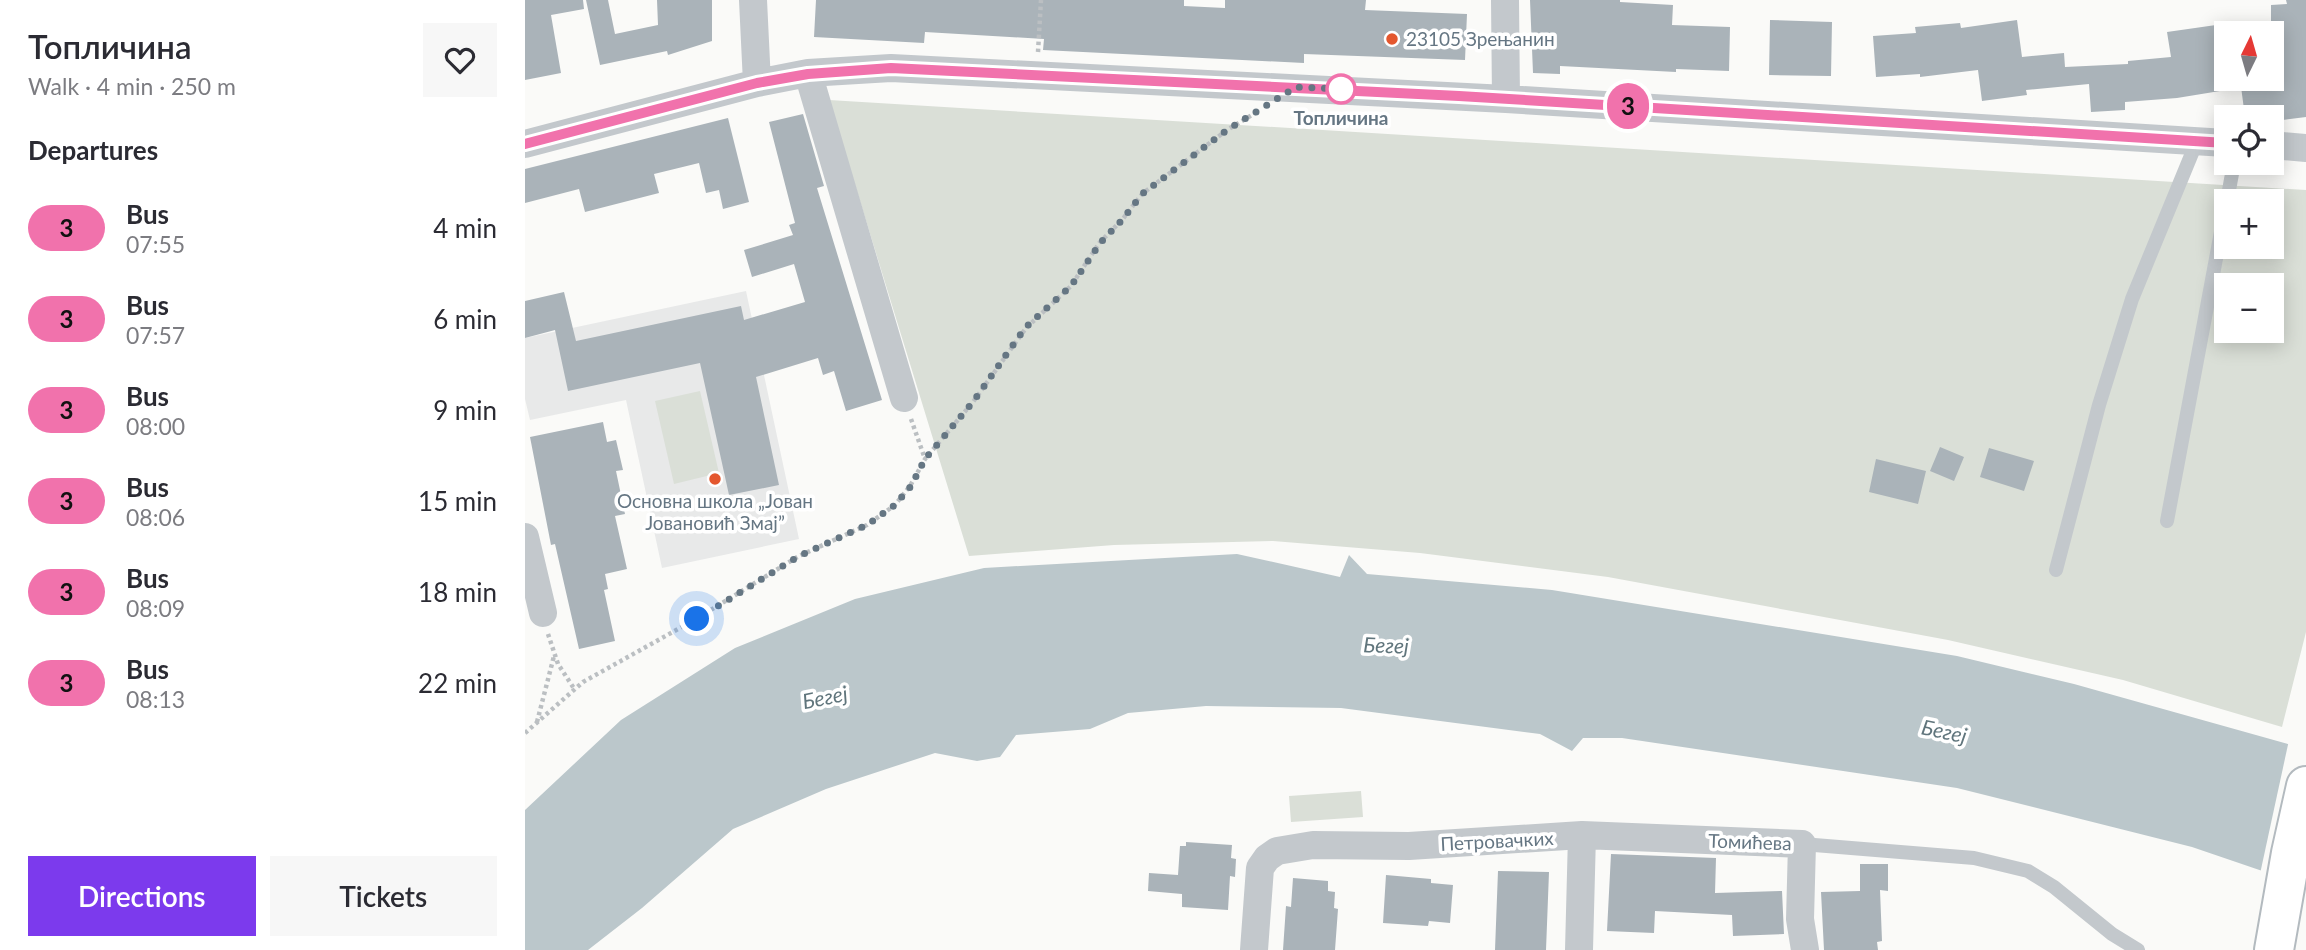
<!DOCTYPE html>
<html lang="en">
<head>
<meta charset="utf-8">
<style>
	body { margin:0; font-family:Lato,sans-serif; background:#f7f7f7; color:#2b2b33; height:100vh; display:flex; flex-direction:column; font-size:26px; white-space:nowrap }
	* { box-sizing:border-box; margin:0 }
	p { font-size:23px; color:#7c7c81 }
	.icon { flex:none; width:38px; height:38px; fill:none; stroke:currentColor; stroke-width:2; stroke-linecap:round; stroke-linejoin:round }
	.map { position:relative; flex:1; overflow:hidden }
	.drawer { display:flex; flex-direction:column; background:#fff; width:525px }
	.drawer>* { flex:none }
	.badge { padding:0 14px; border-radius:23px; font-size:24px; line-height:46px }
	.needle { width:46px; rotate:5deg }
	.tools { position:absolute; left:1689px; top:21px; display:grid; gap:14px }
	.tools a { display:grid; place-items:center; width:70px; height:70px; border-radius:0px; background:#fff; box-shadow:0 4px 18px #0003; font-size:35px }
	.you { position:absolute; width:35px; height:35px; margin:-18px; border:5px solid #fff; border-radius:50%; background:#1a73e8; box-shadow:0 0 0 10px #1a73e833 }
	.map>.badge { position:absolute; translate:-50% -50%; box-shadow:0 0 0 4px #fff }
	h2 { padding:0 28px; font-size:26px; line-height:63px }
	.round { display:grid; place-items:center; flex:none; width:74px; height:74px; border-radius:0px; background:#f7f7f7 }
	.overview { display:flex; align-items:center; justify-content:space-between; height:119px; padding:0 28px }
	h1 { font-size:33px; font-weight:600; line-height:52px }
	.action { display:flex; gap:14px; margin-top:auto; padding:14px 28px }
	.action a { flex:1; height:80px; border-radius:0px; background:#7c3aed; color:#fff; font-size:28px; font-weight:600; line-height:80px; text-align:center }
	.action a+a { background:#f7f7f7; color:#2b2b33 }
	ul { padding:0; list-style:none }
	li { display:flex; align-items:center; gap:21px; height:91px; padding:0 28px }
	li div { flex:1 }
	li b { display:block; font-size:26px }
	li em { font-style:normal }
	li .badge { min-width:77px; font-weight:700; text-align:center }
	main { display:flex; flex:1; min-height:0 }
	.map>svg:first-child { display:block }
	.built { fill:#e8e9e9 }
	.green { fill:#dadfd7; fill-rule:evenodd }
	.water { fill:#bbc7cb }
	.pier { fill:#fafaf8 }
	.building { fill:#aab3b9 }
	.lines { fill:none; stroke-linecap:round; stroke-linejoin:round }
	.secondary-casing { stroke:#b3babf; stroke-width:42 }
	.path { stroke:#bbbfc2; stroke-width:4.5; stroke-dasharray:3.5 3.5; stroke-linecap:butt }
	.lane { stroke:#c3c8cc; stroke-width:14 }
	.street { stroke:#c3c8cc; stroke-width:28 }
	.secondary { stroke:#fff; stroke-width:38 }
	.line-casing { stroke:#fff; stroke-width:16 }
	.line { stroke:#f172ac; stroke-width:10 }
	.walk { stroke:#657683; stroke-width:7; stroke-dasharray:0 12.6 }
	.poi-dot { fill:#e4572e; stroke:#fff; stroke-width:2.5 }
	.stop-dot { fill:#fff; stroke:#f172ac; stroke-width:3.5 }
	.labels { text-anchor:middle; stroke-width:7; stroke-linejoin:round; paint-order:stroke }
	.poi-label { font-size:19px; fill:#657683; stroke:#fff; text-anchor:start }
	.stop-label { font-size:19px; font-weight:bold; fill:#657683; stroke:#fff }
	.street-label { font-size:19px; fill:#657683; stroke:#fff }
	.water-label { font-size:21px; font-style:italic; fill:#60757c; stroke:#fff }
</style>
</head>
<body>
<main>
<section class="drawer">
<div class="overview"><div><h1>Топличина</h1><p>Walk · 4 min · 250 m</p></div><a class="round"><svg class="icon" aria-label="heart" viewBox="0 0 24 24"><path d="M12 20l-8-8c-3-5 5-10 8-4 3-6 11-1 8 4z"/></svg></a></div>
<h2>Departures</h2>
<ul>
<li><span class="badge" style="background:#f172ac;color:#111">3</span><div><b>Bus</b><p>07:55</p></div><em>4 min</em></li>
<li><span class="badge" style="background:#f172ac;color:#111">3</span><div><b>Bus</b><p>07:57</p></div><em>6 min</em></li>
<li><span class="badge" style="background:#f172ac;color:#111">3</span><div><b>Bus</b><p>08:00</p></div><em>9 min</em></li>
<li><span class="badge" style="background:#f172ac;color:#111">3</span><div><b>Bus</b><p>08:06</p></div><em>15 min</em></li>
<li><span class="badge" style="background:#f172ac;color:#111">3</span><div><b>Bus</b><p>08:09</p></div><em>18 min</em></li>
<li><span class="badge" style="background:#f172ac;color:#111">3</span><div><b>Bus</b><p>08:13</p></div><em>22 min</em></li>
</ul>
<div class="action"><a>Directions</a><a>Tickets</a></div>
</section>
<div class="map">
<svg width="1781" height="950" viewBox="0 0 1781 950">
	<rect width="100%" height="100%" fill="#fafaf8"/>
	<path class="built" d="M221 291 274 539 137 568 101 400 5 420 0 399V338Z"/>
	<path class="green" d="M304 100 1781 190V632L1757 727 1598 680 1423 640 1083 577 895 553 748 541 589 545 444 556ZM1701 201H1746V247H1701ZM1701 285H1746V331H1701Z
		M175 391 194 473 149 484 130 401Z
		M836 791 838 817 766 822 764 796Z"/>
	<path class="water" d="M712 554 815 577 824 555 842 574 1027 590 1432 656 1549 684 1781 749V886L1667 847 1432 788 1097 738H1058L1047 751 1015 734 816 708 681 706 603 713 565 729 491 735 475 757 452 761 410 753 301 789 208 829 117 908 63 950H0V810L96 720 210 648 330 599 459 568Z"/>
	<path class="pier" d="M1764 740 1781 745V890L1735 874Z"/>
	<path class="building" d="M0 0H58L59 9 26 15 36 73 0 80Z
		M61 0H83L90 34 133 25 132 0H187V41L143 55 142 51 75 65Z
		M291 0H659V6L700 8V0H841L840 10 942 14 940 60 779 54V63L558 52 518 50 519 39 400 32 399 43 289 37Z
		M1005 0H1095V2L1148 5 1147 25 1205 27 1204 71 1151 69V72L1035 66V74L1008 73Z
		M1761 0H1781V117L1758 120V115L1720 117 1715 79H1746V5L1762 4Z
		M1245 20 1307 22 1306 76 1244 75Z
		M1492 20 1497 57 1539 53 1540 67 1603 64V61L1646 57 1642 32 1698 24 1701 46V90L1652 98 1600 102V110L1566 112 1564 84 1501 90 1502 95 1457 101 1453 70 1395 77V74L1351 77 1348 36 1391 33 1390 27 1435 23 1436 28Z
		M278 114 299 186 292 188 357 400 321 411 309 371 298 375 293 358 231 377 254 485 204 495 175 363 43 391 30 330 0 338V301L39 292 51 341 216 306 219 320 280 302 269 264 227 277 219 250 268 235 264 225 270 223 244 122Z
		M203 118 224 202 198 209 194 190 181 193 174 163 129 174 134 193 60 212 54 189 0 203V169Z
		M78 422 82 442 91 440 98 470 91 471 100 514 90 516 102 569 80 574 83 589 79 590 90 641 54 649 30 544 26 545 5 437Z
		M1415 447 1439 457 1429 481 1405 471Z
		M1464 448 1509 461 1499 491 1455 477Z
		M1351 459 1401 471 1393 504 1344 492Z
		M661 842 707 845 706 858 711 859 710 877 705 876 703 910 657 907V894L623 891 624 873 653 875 655 846H661Z
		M1086 854 1191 858 1190 893 1257 891 1259 934 1208 936 1207 915 1130 911 1129 933 1082 931Z
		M1335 864H1363V891L1355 890 1357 941 1352 942 1353 950H1299L1296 892 1335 891Z
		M973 871 1024 872 1021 950H970Z
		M861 875 906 879V883L928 885 925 923 904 921 903 926 858 923Z
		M768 878 803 881V891L810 892 809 908 813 909 810 950H758L761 906 766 907Z"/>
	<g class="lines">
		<g class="secondary-casing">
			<path id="secondary" d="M1749 950 1766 853 1781 786"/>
		</g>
		<path class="path" d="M513 52 516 0
			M386 419 400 459
			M23 634 33 664 50 690
			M12 722 29 656
			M0 733 58 682 171 619 274 556 342 525 370 505 385 486 400 459 448 402 501 328 546 286 575 242 597 220 617 194 702 130 732 112"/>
		<path class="lane" d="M1702 201 1709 163
			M1642 521 1701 205
			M1531 570 1574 405 1607 299 1672 141
			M1277 844 1449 858 1503 871 1529 887 1587 934 1613 950"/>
		<path class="street" d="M228 0 232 83
			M980 0 981 99
			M283 73 379 398
			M0 144 232 83 283 73 366 68 981 99 1701 143
			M1746 145 1781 148
			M0 537 18 613
			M729 950 735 868 742 858 752 851 788 845 884 846 1057 835 1277 844 1275 919 1280 950
			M1054 950 1057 835"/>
		<use href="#secondary" class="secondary"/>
	</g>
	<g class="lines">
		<g class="line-casing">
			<path id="line" d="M0 144 232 83 283 74 366 68 934 96 1701 143"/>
		</g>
		<use href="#line" class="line"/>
		<path class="walk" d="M172 619 274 556 342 525 370 505 386 486 400 459 448 402 500 328 546 286 576 242 597 220 617 194 702 130 771 87 816 89"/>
	</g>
	<g class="poi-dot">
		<circle cx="867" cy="39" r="7"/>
		<circle cx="190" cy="479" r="7"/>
	</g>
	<circle class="stop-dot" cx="816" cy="89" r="14"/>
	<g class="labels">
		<g class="poi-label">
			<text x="881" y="46">23105 Зрењанин</text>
			<text x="190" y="508" text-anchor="middle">Основна школа „Јован<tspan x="190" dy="22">Јовановић Змај”</tspan></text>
		</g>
		<g class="stop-label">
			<text x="816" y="125">Топличина</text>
		</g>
		<g class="street-label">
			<text transform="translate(972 841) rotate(-3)" y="7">Петровачких</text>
			<text transform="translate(1225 842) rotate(2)" y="7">Томићева</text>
		</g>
		<g class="water-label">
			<text transform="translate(861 646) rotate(2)" y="7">Бегеј</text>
			<text transform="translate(300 698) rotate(-11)" y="7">Бегеј</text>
			<text transform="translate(1419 732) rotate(12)" y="7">Бегеј</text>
		</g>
	</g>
</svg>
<div class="tools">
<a><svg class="needle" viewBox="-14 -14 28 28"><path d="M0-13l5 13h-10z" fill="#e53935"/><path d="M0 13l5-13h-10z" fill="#7c7c81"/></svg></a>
<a><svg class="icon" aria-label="locate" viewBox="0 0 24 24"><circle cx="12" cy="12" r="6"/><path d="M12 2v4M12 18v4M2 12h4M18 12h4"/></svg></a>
<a>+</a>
<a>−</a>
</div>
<div class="you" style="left:172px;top:619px"></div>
<b class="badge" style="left:1103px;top:106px;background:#f172ac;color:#111">3</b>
</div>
</main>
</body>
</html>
